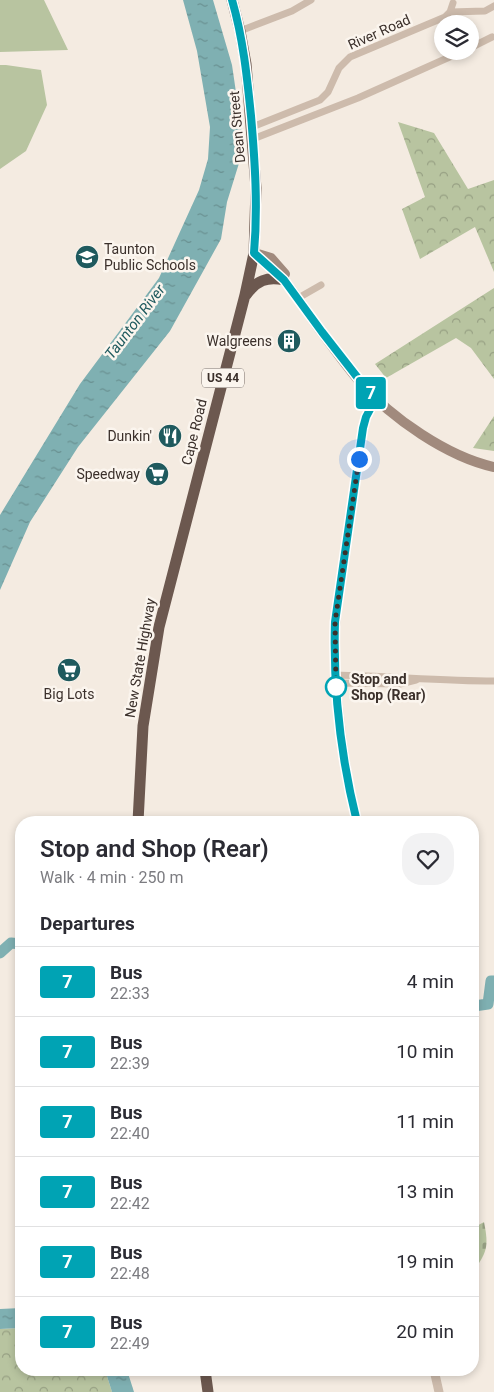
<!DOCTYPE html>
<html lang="en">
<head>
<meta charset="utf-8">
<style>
	body { margin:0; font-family:Roboto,sans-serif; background:#f2f2f3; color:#2b2b33; height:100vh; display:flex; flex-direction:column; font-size:19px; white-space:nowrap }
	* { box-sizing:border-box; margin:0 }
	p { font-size:16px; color:#7c7c81 }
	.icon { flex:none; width:28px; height:28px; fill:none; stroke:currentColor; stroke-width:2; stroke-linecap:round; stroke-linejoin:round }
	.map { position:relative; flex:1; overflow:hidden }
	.drawer { position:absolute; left:15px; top:816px; width:464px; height:560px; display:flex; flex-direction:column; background:#fff; border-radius:20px; box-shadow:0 2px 8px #0003 }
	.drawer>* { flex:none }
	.badge { padding:0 10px; border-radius:4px; font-size:18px; line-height:32px }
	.buttons { position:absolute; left:434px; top:15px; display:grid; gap:10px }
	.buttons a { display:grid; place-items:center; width:45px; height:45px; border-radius:50%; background:#fff; box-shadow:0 2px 8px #0003; font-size:25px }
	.you { position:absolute; width:25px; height:25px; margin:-12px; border:4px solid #fff; border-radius:50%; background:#1a73e8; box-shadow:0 0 0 8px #1a73e833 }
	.map>.badge { position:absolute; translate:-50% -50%; box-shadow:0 0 0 2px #fff }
	h2 { padding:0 25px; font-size:19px; line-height:45px }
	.round { display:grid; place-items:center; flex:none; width:52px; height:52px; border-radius:20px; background:#f2f2f3 }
	.head { display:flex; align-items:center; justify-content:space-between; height:85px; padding:0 25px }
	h1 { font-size:24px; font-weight:600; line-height:38px }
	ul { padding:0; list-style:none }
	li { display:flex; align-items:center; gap:15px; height:70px; padding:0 25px; border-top:1px solid #e1e1e2 }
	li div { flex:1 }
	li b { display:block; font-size:19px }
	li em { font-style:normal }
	li .badge { min-width:55px; font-weight:700; text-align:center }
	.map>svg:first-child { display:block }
	.forest { fill:url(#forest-crowns) }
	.cemetery { fill:url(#cemetery-stones) }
	.pitch { fill:#b8c4a0 }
	.water { fill:url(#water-ripples) }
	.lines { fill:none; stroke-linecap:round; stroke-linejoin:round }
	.river { stroke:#7fb0b2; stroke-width:11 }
	.minor { stroke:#cdbbac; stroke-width:7 }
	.tertiary { stroke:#cdbbac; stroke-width:9 }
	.secondary { stroke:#a18a7d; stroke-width:10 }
	.trunk { stroke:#6c584f; stroke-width:11 }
	.line-casing { stroke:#fff; stroke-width:11 }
	.line { stroke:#00a3b4; stroke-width:8 }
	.walk { stroke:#3b302b; stroke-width:5; stroke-dasharray:0 9 }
	.stop-dot { fill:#fff; stroke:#00a3b4; stroke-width:2.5 }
	.labels { text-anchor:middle; stroke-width:5; stroke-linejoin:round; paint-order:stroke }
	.shield { fill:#fbf5ee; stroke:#756b66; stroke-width:1 }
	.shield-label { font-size:12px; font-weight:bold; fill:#3b302b }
	.street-label { font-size:14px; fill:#3b302b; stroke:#fbf5ee }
	.poi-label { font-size:14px; fill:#3b302b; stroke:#fbf5ee; text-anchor:end }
	.stop-label { font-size:14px; font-weight:bold; fill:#3b302b; stroke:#fbf5ee; text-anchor:start }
	.water-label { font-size:15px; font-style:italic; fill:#1f5a5e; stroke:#fbf5ee }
</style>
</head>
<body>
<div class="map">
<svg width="494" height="1392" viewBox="0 0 494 1392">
	<defs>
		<pattern id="forest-crowns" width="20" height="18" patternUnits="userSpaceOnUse" patternTransform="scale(1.25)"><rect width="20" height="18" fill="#b8c4a0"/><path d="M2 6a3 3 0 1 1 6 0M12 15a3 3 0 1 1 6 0" fill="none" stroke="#97a083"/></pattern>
		<pattern id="cemetery-stones" width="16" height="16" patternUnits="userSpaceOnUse" patternTransform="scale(1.25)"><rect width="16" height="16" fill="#b8c4a0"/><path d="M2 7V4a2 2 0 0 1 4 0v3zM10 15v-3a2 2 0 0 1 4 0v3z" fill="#97a083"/></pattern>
		<pattern id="water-ripples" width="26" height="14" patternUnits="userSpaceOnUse" patternTransform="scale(1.25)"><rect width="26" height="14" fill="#7fb0b2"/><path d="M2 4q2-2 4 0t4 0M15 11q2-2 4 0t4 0" fill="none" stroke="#699091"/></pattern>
	</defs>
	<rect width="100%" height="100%" fill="#f4ebe1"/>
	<path class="forest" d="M398 122 434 133 468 189 494 180V272L475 227 420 259 402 209 425 197Z
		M494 288V379L471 348 456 338 386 378 375 364Z
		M494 416V451L473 448Z
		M21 1328V1370H105L112 1392H0V1329Z"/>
	<path class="cemetery" d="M484 1222C489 1247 487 1252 473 1272V1228Z"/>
	<path class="pitch" d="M0 0H44L68 50 0 52Z
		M0 65H6L41 70 47 105 26 151 0 169Z"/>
	<path class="water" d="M183 0H213L232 65 244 147 227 202 221 239 170 331 78 447 30 522 0 590V515L80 384 159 278 199 190 208 159 210 127 197 51Z
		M21 1308V1328L0 1329V1309Z
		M105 1370H127L134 1392H112Z"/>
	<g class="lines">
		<path class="river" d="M0 953 11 943 21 944
			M472 1010 474 1006 488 1004 491 981H494"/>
		<path class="minor" d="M450 12 485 11 494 6
			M240 31 292 11 311 0
			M470 48 492 37
			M252 127 320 100 328 92 339 68 350 57 445 17 450 12 453 3
			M253 139 358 98 463 51
			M300 297 321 285
			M335 675C389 676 441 681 494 681
			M336 683 400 684 416 680"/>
		<path class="tertiary" d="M357 822 348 780 342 739 335 675V632L338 600 363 429 366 417 376 398
			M434 1370 439 1392"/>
		<path class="secondary" d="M254 253C264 261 274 269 282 278 298 296 309 316 323 334 335 350 347 367 360 382 391 418 448 457 494 467
			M258 254 271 258 285 274"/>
		<path class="trunk" d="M246 295C256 281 267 276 284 280
			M138 822 143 726 159 627 245 295 254 253 256 188 246 64 240 31 232 0
			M205 1370 208 1392"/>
	</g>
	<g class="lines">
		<g class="line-casing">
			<path id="line" d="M232 0C243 38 247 76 251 116 255 162 258 207 254 253L284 280 322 332 361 382 376 398 366 417 363 428 335 622C333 689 341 758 357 822"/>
		</g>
		<use href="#line" class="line"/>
		<path class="walk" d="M336 687 335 622 359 459"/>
	</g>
	<defs>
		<g id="school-disc" transform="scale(1.25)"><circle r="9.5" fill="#1f5a5e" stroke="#fbf5ee"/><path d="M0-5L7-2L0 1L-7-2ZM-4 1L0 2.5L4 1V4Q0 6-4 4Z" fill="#fff"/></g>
		<g id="building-disc" transform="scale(1.25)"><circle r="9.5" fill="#1f5a5e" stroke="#fbf5ee"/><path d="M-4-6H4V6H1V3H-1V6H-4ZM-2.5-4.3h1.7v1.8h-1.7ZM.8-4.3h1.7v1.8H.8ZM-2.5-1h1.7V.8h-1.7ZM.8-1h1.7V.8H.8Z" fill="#fff"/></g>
		<g id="restaurant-disc" transform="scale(1.25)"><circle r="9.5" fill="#1f5a5e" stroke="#fbf5ee"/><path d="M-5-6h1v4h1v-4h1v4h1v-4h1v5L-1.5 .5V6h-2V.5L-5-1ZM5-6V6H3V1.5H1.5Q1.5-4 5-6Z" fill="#fff"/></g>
		<g id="supermarket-disc" transform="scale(1.25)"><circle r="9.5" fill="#1f5a5e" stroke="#fbf5ee"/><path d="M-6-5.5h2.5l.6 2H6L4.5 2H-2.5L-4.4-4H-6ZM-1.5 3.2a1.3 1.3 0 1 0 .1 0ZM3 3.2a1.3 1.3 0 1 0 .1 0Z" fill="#fff"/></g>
	</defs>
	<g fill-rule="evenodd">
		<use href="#school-disc" x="87" y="257"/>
		<use href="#building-disc" x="289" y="341"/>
		<use href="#restaurant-disc" x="170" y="436"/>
		<use href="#supermarket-disc" x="157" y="474"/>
		<use href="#supermarket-disc" x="69" y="670"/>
	</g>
	<circle class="stop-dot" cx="336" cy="687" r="10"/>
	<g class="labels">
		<rect class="shield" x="202" y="368.5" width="42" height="19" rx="4"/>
		<g class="shield-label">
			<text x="223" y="382">US 44</text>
		</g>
		<g class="street-label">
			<text transform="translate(379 32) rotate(-24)" y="5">River Road</text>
			<text transform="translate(237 127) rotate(-95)" y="5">Dean Street</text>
			<text transform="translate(194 432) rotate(-76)" y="5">Cape Road</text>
			<text transform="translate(140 658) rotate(-80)" y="5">New State Highway</text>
		</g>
		<g class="poi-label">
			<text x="104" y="254" text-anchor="start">Taunton<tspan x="104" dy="16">Public Schools</tspan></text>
			<text x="272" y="346">Walgreens</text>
			<text x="152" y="441">Dunkin'</text>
			<text x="140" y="479">Speedway</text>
			<text x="69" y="699" text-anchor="middle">Big Lots</text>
		</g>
		<g class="stop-label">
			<text x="351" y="684">Stop and<tspan x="351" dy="16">Shop (Rear)</tspan></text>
		</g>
		<g class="water-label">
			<text transform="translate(135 322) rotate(-53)" y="5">Taunton River</text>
		</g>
	</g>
</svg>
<div class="buttons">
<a><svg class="icon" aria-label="layers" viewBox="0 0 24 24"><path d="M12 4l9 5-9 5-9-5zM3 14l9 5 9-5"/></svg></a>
</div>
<div class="you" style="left:359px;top:459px"></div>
<b class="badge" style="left:371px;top:393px;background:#00a3b4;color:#fff">7</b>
<section class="drawer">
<div class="head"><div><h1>Stop and Shop (Rear)</h1><p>Walk · 4 min · 250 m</p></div><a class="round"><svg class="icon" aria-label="heart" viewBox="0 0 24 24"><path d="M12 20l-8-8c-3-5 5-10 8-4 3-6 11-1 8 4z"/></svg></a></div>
<h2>Departures</h2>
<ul>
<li><span class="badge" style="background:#00a3b4;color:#fff">7</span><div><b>Bus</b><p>22:33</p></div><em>4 min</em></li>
<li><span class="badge" style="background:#00a3b4;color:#fff">7</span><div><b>Bus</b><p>22:39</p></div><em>10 min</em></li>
<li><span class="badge" style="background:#00a3b4;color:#fff">7</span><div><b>Bus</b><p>22:40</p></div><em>11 min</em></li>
<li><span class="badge" style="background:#00a3b4;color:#fff">7</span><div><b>Bus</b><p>22:42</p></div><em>13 min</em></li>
<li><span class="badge" style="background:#00a3b4;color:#fff">7</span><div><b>Bus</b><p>22:48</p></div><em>19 min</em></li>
<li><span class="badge" style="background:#00a3b4;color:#fff">7</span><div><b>Bus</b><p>22:49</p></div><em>20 min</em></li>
</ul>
</section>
</div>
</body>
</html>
